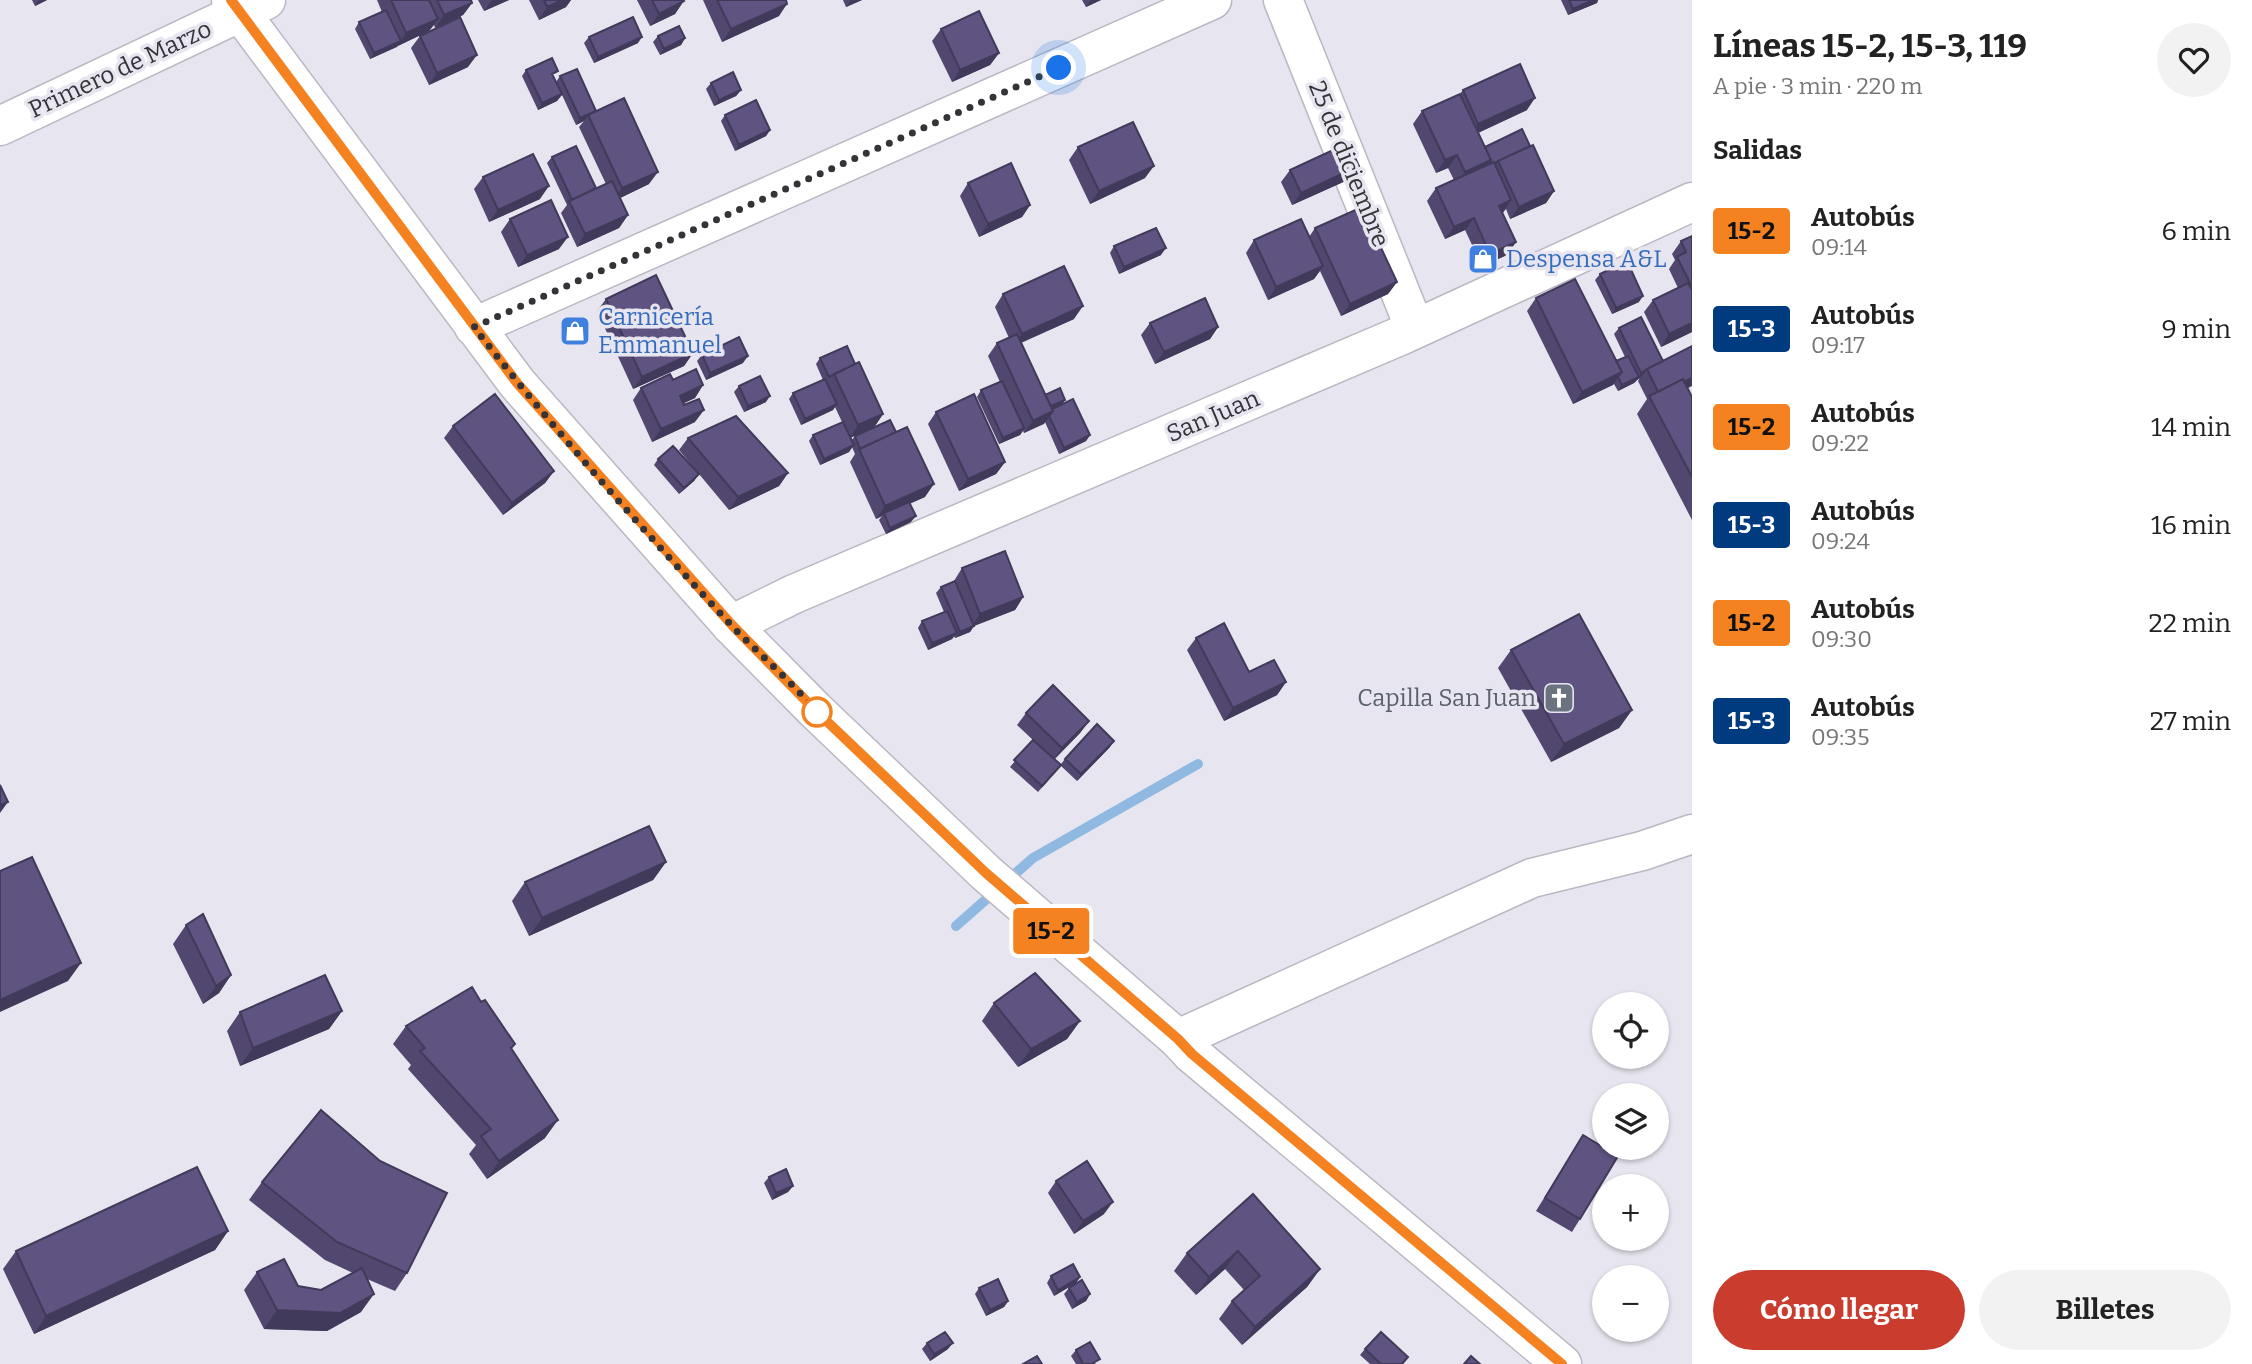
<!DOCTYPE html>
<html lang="es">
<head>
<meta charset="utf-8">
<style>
	body { margin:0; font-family:Bitter,serif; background:#f2f2f2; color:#222; height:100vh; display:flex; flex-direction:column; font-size:26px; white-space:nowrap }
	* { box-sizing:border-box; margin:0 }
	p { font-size:23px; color:#767676 }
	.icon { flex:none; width:38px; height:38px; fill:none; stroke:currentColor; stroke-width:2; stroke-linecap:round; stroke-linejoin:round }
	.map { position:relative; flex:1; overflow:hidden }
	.side { display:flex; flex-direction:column; background:#fff; width:560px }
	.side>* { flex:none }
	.badge { padding:0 14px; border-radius:5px; font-size:24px; line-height:46px }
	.buttons { position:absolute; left:1592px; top:992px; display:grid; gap:14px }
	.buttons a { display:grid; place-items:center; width:77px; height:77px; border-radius:50%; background:#fff; box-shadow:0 2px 5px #0004; font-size:35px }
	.you { position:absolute; width:35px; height:35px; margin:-18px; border:5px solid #fff; border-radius:50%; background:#1a73e8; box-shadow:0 0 0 10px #1a73e833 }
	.map>.badge { position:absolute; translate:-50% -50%; box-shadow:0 0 0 4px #fff }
	h2 { padding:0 21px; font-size:26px; line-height:63px }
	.round { display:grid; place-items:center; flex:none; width:74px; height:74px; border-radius:37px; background:#f2f2f2 }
	.head { display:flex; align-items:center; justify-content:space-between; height:119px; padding:0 21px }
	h1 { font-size:33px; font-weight:700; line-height:52px }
	.action { display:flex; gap:14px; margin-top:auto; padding:14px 21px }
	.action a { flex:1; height:80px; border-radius:42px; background:#c93c2e; color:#fff; font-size:28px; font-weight:700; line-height:80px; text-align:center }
	.action a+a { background:#f2f2f2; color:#222 }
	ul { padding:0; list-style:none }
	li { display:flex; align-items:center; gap:21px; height:98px; padding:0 21px }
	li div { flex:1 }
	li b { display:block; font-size:26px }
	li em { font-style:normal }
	li .badge { min-width:77px; font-weight:700; text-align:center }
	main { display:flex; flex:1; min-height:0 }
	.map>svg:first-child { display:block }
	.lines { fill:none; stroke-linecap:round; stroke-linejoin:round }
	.stream { stroke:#8fb9e1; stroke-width:10 }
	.minor-casing { stroke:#bab8c2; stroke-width:41 }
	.major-casing { stroke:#bab8c2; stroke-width:41 }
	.minor { stroke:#fff; stroke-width:38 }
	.major { stroke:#fff; stroke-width:38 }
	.wall { fill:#52476f }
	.shaded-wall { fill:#423a5a }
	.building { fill:#5f5381; stroke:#423a5a; stroke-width:2 }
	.line-casing { stroke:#fff; stroke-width:16 }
	.line { stroke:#f58220; stroke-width:10 }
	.walk { stroke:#343438; stroke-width:7; stroke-dasharray:0 12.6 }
	.stop-dot { fill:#fff; stroke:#f58220; stroke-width:3.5 }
	.labels { text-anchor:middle; stroke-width:7; stroke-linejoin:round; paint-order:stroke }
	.street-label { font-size:24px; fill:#343438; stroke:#e7e5ef }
	.shop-label { font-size:24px; fill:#366cbe; stroke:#e7e5ef; text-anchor:start }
	.worship-label { font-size:24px; fill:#5b616d; stroke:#e7e5ef; text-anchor:end }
</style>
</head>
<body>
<main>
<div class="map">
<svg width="1692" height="1364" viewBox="0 0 1692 1364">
	<rect width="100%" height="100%" fill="#e7e5ef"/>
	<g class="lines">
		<path class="stream" d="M956 926 1033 858 1198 764"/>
		<g class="minor-casing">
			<path id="minor" d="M1283 0 1415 329
				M0 126 266 0
				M474 327 1212 0
				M731 625 794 594 1400 336 1692 202
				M1178 1039 1532 878 1642 851 1692 834"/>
		</g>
		<g class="major-casing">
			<path id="major" d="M231 0 517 383 731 625 815 710 986 873 1178 1039 1192 1054 1562 1364"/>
		</g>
		<use href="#minor" class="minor"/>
		<use href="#major" class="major"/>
	</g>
	<path class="wall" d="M32 0H47L35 6Z
		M377 0H471L472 3 463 15 435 28 434 25 429 31 370 59 355 29 359 22 382 12Z
		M478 0H509L484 11Z
		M529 0H571L566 7 539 20Z
		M637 0H683L675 14 650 26Z
		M703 0H786L779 16 722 42Z
		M843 0H862L846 7Z
		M1082 0H1101L1086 7Z
		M1561 0H1598L1597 3 1568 15Z
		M941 29 999 53 990 65 952 82 932 41Z
		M420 36 468 67 429 85 411 48Z
		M658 36 685 38 681 45 660 55 653 42Z
		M589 37 638 43 594 63 584 43Z
		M526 70 554 78 556 82 560 76 596 111 649 184 620 198 628 215 619 228 577 247 561 213 567 205 547 163 552 157 596 188 606 184 579 127 584 121 576 125 562 95 557 101 538 110 522 76Z
		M711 83 741 90 736 96 714 106 706 89Z
		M1463 90 1527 110 1478 133 1485 147 1530 146 1554 191 1546 203 1510 219 1506 209 1502 213 1516 242 1507 255 1482 266 1465 230 1445 239 1427 201 1436 188 1454 180 1448 168 1436 173 1413 124 1422 111 1460 94Z
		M725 115 770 130 766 136 735 151 721 121Z
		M1078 147 1145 178 1090 204 1069 160Z
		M1359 166 1350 179 1292 205 1281 182 1290 170Z
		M483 177 540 199 489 222 474 189Z
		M968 183 1030 205 1022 217 979 237 960 196Z
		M510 219 559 249 518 267 501 232Z
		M1315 228 1397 282 1388 294 1341 316 1320 271 1314 279 1268 300 1246 253 1254 240 1309 237Z
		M1692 236V332L1661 347 1644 312 1653 300 1678 288 1669 269 1675 260 1672 254 1681 241Z
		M1114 246 1161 255 1119 274 1110 253Z
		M1600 274 1639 302 1612 314 1595 280Z
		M1003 294 1074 319 1021 343 1045 395 1065 400 1062 404 1090 435 1086 441 1059 454 1045 422 1024 433 1023 431 1020 435 999 444 977 397 981 390 1000 382 988 356 997 343 1009 338 995 307Z
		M1536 298 1616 361 1625 357 1614 334 1619 328 1663 361 1687 388 1692 397V520L1637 414 1647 399 1638 381 1640 378 1637 380 1634 383 1618 391 1614 384 1573 404 1527 311Z
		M606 299 693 353 684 366 633 389 597 311Z
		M1150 323 1218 327 1210 339 1155 364 1141 335Z
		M702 355 743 363 706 380 697 361Z
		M820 358 855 364 883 414 875 426 850 438 851 441 855 436 925 497 910 503 911 522 886 534 879 520 882 516 876 519 850 462 855 454 852 447 849 452 820 465 809 441 813 435 842 422 835 407 833 410 801 425 789 399 793 393 823 380 816 364Z
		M673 380 703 385 695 398 683 403 695 422 652 442 633 400 641 388Z
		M739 386 766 402 744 412 734 392Z
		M936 412 1005 462 996 474 959 491 928 424Z
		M453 426 554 471 545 483 503 515 444 438Z
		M688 438 788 473 779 486 729 510 679 450Z
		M658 459 699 474 694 481 679 494 654 465Z
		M962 568 1023 597 1015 610 974 626 970 632 955 638 954 636 952 639 928 650 918 628 922 621 944 612 936 593 941 587 954 581Z
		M1196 638 1249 672 1286 682 1277 695 1224 721 1187 650Z
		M1511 650 1632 710 1619 728 1551 762 1498 668Z
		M1026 713 1089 721 1080 733 1055 759 1061 764 1065 759 1110 747 1077 781 1061 766 1038 792 1010 767 1033 740 1017 725Z
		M666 862 653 880 529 936 512 901 525 882Z
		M186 925 231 975 219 993 203 1004 173 944Z
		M481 1002 512 1049 545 1138 487 1179 469 1154 476 1145 408 1069 411 1065 393 1044 406 1026Z
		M994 1003 1080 1021 1067 1039 1018 1067 982 1021Z
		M342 1011 329 1029 240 1066 227 1031 240 1012Z
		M1583 1135 1580 1219 1572 1232 1536 1211Z
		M769 1177 793 1186 788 1192 772 1200 764 1183Z
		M1056 1181 1104 1214 1074 1234 1048 1193Z
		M262 1182 407 1273 395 1291 367 1279 361 1312 327 1331 264 1329 244 1290 257 1272 298 1286 321 1290 353 1273 325 1260 249 1200Z
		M1253 1194 1320 1269 1307 1287 1242 1345 1219 1319 1232 1301 1244 1290 1225 1269 1196 1295 1174 1271 1187 1253Z
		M228 1231 215 1250 34 1334 3 1269 16 1251Z
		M1051 1276 1080 1277 1076 1283 1054 1296 1047 1283Z
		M979 1288 1008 1301 1004 1307 986 1316 975 1294Z
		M1069 1288 1090 1294 1086 1301 1072 1309 1064 1294Z
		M927 1343 948 1349 930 1361 922 1349Z
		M1365 1349 1404 1364H1370L1360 1355Z
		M1076 1350 1096 1364H1076L1071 1356Z"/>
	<path class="shaded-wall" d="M39 0H47L35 6Z
		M492 0H509L484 11Z
		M563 0H571L566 7 539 20 547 7Z
		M851 0H862L846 7Z
		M1091 0H1101L1086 7Z
		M1593 0H1598L1597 3 1568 15 1573 9Z
		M684 1 675 14 650 26 659 14Z
		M472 3 463 15 435 28 444 15Z
		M787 4 779 16 722 42 731 29Z
		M438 19 429 31 398 46 406 33Z
		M642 37 638 43 594 63 598 57Z
		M685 38 681 45 660 55 664 49Z
		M401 41 397 47 370 59 374 53Z
		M999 53 990 65 952 82 960 70Z
		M477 55 468 67 429 85 437 73Z
		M741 90 736 96 714 106 719 100Z
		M562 94 557 101 538 110 542 103Z
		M1535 98 1527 110 1469 137 1478 124Z
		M588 115 584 121 576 125 580 118Z
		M770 130 766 136 735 151 739 145Z
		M1457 155 1448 168 1436 173 1445 160Z
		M1491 160 1482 172 1456 184 1465 172Z
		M1154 166 1145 178 1090 204 1099 191Z
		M1359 166 1350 179 1292 205 1301 193Z
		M658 172 649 184 614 201 622 188Z
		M549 186 540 199 489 222 498 210Z
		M1554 191 1546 203 1510 219 1519 207Z
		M1511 200 1503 213 1490 219 1499 206Z
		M1030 205 1022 217 979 237 988 224Z
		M628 215 619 228 577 247 585 234Z
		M1474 218 1465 230 1445 239 1454 227Z
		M568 237 559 249 518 267 527 255Z
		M1516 242 1507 255 1482 266 1490 254Z
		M1166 248 1161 255 1119 274 1124 267Z
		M1323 266 1314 279 1268 300 1276 287Z
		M1397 282 1388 294 1341 316 1350 304Z
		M1643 296 1639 302 1612 314 1616 308Z
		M1083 306 1074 319 1013 346 1022 334Z
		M1692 323V332L1661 347 1669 334Z
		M1218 327 1210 339 1155 364 1164 352Z
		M693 353 684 366 633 389 642 377Z
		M748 356 743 363 706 380 710 373Z
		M1622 372 1613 385 1573 404 1582 392Z
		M1645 372 1640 378 1637 380 1634 383 1618 391 1622 385 1639 377 1641 373Z
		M1692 378V386L1654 405 1659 394Z
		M703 385 695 398 672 409 680 396Z
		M770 396 766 402 744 412 748 406Z
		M1065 400 1061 406 1048 412 1047 408Z
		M837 404 833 410 801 425 805 419Z
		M704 410 695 422 652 442 661 429Z
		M1053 411 1044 424 1024 433 1033 421Z
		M883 414 875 426 850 438 858 425Z
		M1024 428 1020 435 999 444 1003 438Z
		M1090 435 1086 441 1059 454 1064 448Z
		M854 445 849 452 820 465 824 459Z
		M1005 462 996 474 959 491 968 479Z
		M554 471 545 483 503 515 512 503Z
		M788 473 779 486 729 510 738 497Z
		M699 474 694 481 679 494 684 488Z
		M934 484 925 497 885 515 884 513 882 516 876 519 885 506Z
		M916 516 911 522 886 534 890 528Z
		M1023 597 1015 610 971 627 980 614Z
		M974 626 970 632 955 638 960 632Z
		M957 633 952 639 928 650 932 643Z
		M1286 682 1277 695 1224 721 1233 708Z
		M1632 710 1619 728 1551 762 1564 744Z
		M1089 721 1080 733 1053 760 1062 748Z
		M1114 741 1110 747 1077 781 1081 774Z
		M8 802 0 813V805Z
		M666 862 653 880 529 936 542 918Z
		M81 963 68 981 0 1012V1000Z
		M231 975 219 993 203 1004 216 986Z
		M342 1011 329 1029 240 1066 253 1048Z
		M1080 1021 1067 1039 1018 1067 1031 1049Z
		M558 1120 545 1138 487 1179 499 1161Z
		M793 1186 788 1192 772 1200 776 1193Z
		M1113 1202 1104 1214 1074 1234 1083 1221Z
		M228 1231 215 1250 34 1334 46 1316Z
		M1238 1251 1225 1269 1196 1295 1209 1277Z
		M1320 1269 1307 1287 1242 1345 1255 1327Z
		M1080 1277 1076 1283 1054 1296 1058 1290Z
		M374 1294 361 1312 327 1331 264 1329 277 1310Z
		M1090 1294 1086 1301 1072 1309 1077 1302Z
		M1008 1301 1004 1307 986 1316 990 1310Z
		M953 1343 948 1349 930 1361 934 1354Z"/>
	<path class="building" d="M391 0H429L438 19 406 33Z
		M437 0H471L472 3 444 15Z
		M544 0H563L547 7Z
		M652 0H683L684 1 659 14Z
		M717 0H786L787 4 731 29Z
		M1569 0H1593L1573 9Z
		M386 10 401 41 374 53 359 22Z
		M979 11 999 53 960 70 941 29Z
		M460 17 477 55 437 73 420 36Z
		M633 17 642 37 598 57 589 37Z
		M679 26 685 38 664 49 658 36Z
		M552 58 558 71 552 74 562 94 542 103 526 70Z
		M1520 64 1535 98 1478 124 1463 90Z
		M577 69 596 111 580 118 560 76Z
		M733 72 741 90 719 100 711 83Z
		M1460 94 1491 160 1465 172 1457 155 1445 160 1422 111Z
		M624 98 658 172 622 188 588 115Z
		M756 100 770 130 739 145 725 115Z
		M1133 122 1154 166 1099 191 1078 147Z
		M1522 129 1530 146 1498 161 1495 164 1494 162 1491 163 1490 160H1491L1485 147Z
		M1348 143 1359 166 1301 193 1290 170Z
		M1533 145 1554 191 1519 207 1498 161Z
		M576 146 596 188 572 200 552 157Z
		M533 154 549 186 498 210 483 177Z
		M1494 162 1511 200 1499 206 1516 242 1490 254 1474 218 1454 227 1436 188Z
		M1011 163 1030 205 988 224 968 183Z
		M612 181 628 215 585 234 569 201Z
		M551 200 568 237 527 255 510 219Z
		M1362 207 1397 282 1350 304 1315 228Z
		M1301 219 1323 266 1276 287 1254 240Z
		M1156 228 1166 248 1124 267 1114 246Z
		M1692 236V287L1677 257 1686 252 1681 241Z
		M1627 261 1643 296 1616 308 1600 274Z
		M1064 266 1083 306 1022 334 1003 294Z
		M656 275 693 353 642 377 606 299Z
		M1575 279 1622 372 1582 392 1536 298Z
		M1688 283 1692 290V323L1669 334 1653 300Z
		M1205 298 1218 327 1164 352 1150 323Z
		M1641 317 1663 361 1647 369 1641 373 1619 328Z
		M1017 334 1053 411 1033 421 997 343Z
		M739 337 748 356 710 373 702 355Z
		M847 346 855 364 829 377 820 358Z
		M1692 346V378L1684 382 1683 379 1658 392 1647 369Z
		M1628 356 1639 377 1622 385 1618 377 1622 372 1616 361Z
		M859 362 883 414 858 425 834 374Z
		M696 369 703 385 680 396 684 405 699 399 704 410 661 429 641 388 670 374 673 380Z
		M760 376 770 396 748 406 739 386Z
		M825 379 837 404 805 419 793 393Z
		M1683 379 1692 397V477L1649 396Z
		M1002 381 1024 428 1003 438 981 390Z
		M1060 388 1065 400 1051 406 1045 395Z
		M495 394 554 471 512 503 453 426Z
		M974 394 1005 462 968 479 936 412Z
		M1073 399 1090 435 1064 448 1049 416 1053 411 1052 409Z
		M736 416 788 473 738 497 688 438Z
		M890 420 896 432 860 449 855 436Z
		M843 422 854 445 824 459 813 435Z
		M907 427 934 484 885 506 859 449Z
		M673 446 699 474 684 488 658 459Z
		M909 502 916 516 890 528 884 513Z
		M1005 551 1023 597 980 614 962 568Z
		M955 581 974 626 960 632 941 587Z
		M947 611 957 633 932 643 922 621Z
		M1579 614 1632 710 1564 744 1511 650Z
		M1224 623 1249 672 1274 660 1286 682 1233 708 1196 638Z
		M1053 685 1089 721 1062 748 1026 713Z
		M1097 724 1114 741 1081 774 1065 759Z
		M1033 740 1061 765 1042 786 1014 760Z
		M0 785 8 802 0 805Z
		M649 826 666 862 542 918 525 882Z
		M32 857 81 963 0 1000V871Z
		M203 914 231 975 216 986 186 925Z
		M1035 973 1080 1021 1031 1049 994 1003Z
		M325 975 342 1011 253 1048 240 1012Z
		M472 987 481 1002 485 1000 515 1044 511 1048 558 1120 499 1161 481 1136 491 1129 420 1051 425 1048 406 1026Z
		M321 1110 380 1161 447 1193 407 1273 337 1242 262 1182Z
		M1583 1135 1618 1156 1580 1219 1545 1198Z
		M1087 1161 1113 1202 1083 1221 1056 1181Z
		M197 1167 228 1231 46 1316 16 1251Z
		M786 1169 793 1186 776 1193 769 1177Z
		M1253 1194 1320 1269 1255 1327 1232 1301 1260 1276 1238 1251 1209 1277 1187 1253Z
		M284 1259 298 1286 321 1290 362 1268 374 1294 340 1313 277 1310 257 1272Z
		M1073 1264 1080 1277 1058 1290 1051 1276Z
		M998 1279 1008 1301 990 1310 979 1288Z
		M1082 1280 1090 1294 1077 1302 1069 1288Z
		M945 1332 953 1343 934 1354 927 1343Z
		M1381 1332 1408 1357 1402 1364H1381L1365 1349Z
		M1090 1342 1100 1359 1091 1364H1083L1076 1350Z
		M1037 1356 1042 1364H1023Z
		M1471 1356 1480 1364H1464Z"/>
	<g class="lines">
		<g class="line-casing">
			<path id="line" d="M231 0 517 383 732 625 815 710 986 873 1178 1039 1192 1054 1562 1364"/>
		</g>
		<use href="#line" class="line"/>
		<path class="walk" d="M817 712C791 681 759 654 731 625 642 529 554 430 474 327L1059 68"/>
	</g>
	<defs>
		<g id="shop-square" transform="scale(1.575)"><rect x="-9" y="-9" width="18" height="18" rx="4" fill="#3f7fe0" stroke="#e7e5ef"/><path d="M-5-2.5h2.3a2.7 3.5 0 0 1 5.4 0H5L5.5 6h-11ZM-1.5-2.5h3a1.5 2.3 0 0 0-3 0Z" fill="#fff"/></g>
		<g id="church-square" transform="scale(1.575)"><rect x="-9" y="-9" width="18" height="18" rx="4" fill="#6b7280" stroke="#e7e5ef"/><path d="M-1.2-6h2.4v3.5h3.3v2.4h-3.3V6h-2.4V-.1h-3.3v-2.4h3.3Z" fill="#fff"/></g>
	</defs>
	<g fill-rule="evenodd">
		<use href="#shop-square" x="1483" y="259"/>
		<use href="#shop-square" x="575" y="331"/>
		<use href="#church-square" x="1559" y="698"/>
	</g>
	<circle class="stop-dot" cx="817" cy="712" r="14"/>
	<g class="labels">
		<g class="street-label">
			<text transform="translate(120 69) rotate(-25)" y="8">Primero de Marzo</text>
			<text transform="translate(1349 164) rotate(68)" y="8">25 de diciembre</text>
			<text transform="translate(1213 416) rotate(-23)" y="8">San Juan</text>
		</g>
		<g class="shop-label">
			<text x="1506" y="267">Despensa A&amp;L</text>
			<text x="598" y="325">Carnicería<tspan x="598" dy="28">Emmanuel</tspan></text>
		</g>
		<g class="worship-label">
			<text x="1536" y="706">Capilla San Juan</text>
		</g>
	</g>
</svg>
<div class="buttons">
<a><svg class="icon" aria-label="locate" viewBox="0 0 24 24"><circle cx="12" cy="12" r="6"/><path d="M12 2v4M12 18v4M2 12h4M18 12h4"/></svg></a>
<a><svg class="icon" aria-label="layers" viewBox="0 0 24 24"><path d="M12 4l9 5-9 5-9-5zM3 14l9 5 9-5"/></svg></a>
<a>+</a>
<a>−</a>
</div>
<div class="you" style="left:1059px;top:68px"></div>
<b class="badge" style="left:1051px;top:931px;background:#f58220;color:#111">15-2</b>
</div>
<section class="side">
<div class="head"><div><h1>Líneas 15-2, 15-3, 119</h1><p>A pie · 3 min · 220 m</p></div><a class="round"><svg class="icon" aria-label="heart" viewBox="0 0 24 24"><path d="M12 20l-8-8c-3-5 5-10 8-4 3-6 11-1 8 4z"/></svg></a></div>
<h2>Salidas</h2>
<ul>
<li><span class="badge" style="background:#f58220;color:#111">15-2</span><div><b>Autobús</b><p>09:14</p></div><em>6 min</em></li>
<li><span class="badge" style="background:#003b80;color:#fff">15-3</span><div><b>Autobús</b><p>09:17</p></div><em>9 min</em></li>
<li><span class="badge" style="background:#f58220;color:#111">15-2</span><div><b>Autobús</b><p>09:22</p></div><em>14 min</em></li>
<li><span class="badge" style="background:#003b80;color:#fff">15-3</span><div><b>Autobús</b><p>09:24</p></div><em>16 min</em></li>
<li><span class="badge" style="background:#f58220;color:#111">15-2</span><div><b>Autobús</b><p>09:30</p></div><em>22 min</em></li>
<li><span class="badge" style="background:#003b80;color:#fff">15-3</span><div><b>Autobús</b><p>09:35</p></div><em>27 min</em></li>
</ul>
<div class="action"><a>Cómo llegar</a><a>Billetes</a></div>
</section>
</main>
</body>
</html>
